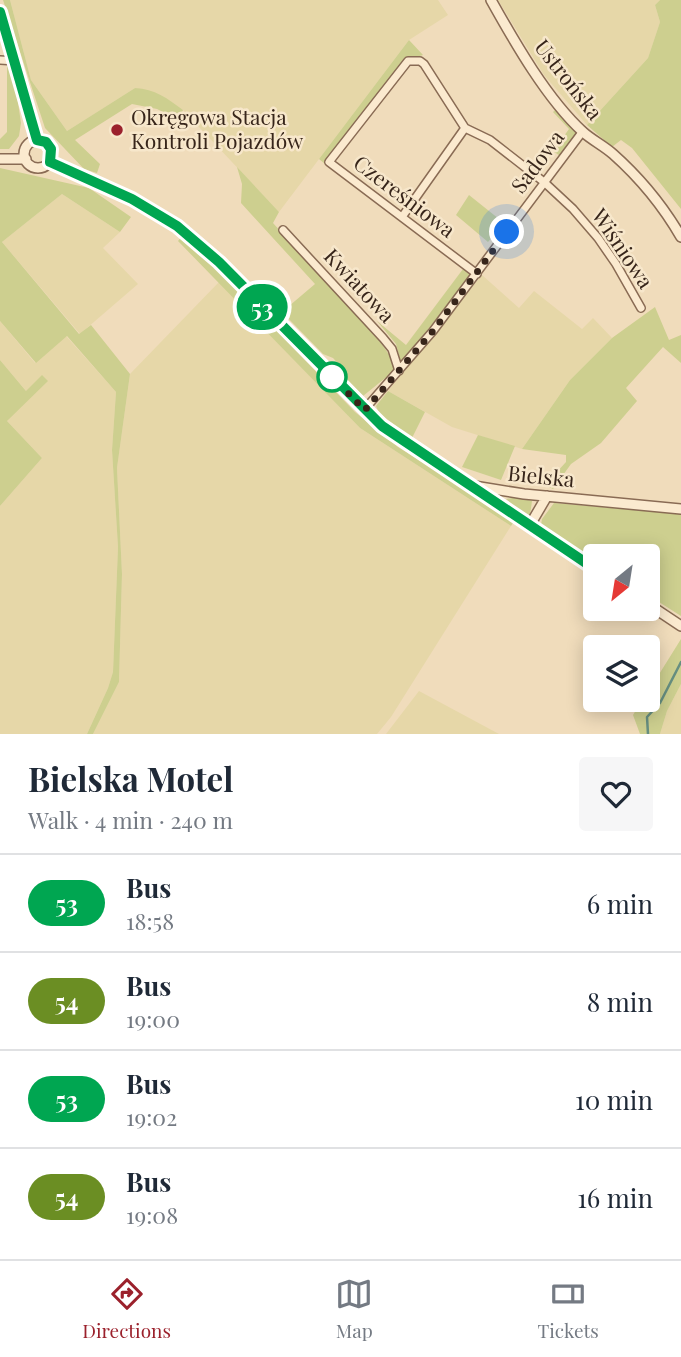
<!DOCTYPE html>
<html lang="en">
<head>
<meta charset="utf-8">
<style>
	body { margin:0; font-family:"Playfair Display",serif; background:#f6f6f7; color:#1f2937; height:100vh; display:flex; flex-direction:column; font-size:26px; white-space:nowrap }
	* { box-sizing:border-box; margin:0 }
	p { font-size:23px; color:#747a83 }
	.icon { flex:none; width:38px; height:38px; fill:none; stroke:currentColor; stroke-width:2; stroke-linecap:round; stroke-linejoin:round }
	.map { position:relative; height:734px; overflow:hidden }
	.drawer { display:flex; flex-direction:column; background:#fff; flex:1 }
	.drawer>* { flex:none }
	.badge { padding:0 14px; border-radius:23px; font-size:24px; line-height:46px }
	.needle { width:46px; rotate:210deg }
	.controls { position:absolute; left:583px; top:544px; display:grid; gap:14px }
	.controls a { display:grid; place-items:center; width:77px; height:77px; border-radius:7px; background:#fff; box-shadow:0 4px 18px #0003; font-size:35px }
	.you { position:absolute; width:35px; height:35px; margin:-18px; border:5px solid #fff; border-radius:50%; background:#1a73e8; box-shadow:0 0 0 10px #1a73e833 }
	.map>.badge { position:absolute; translate:-50% -50%; box-shadow:0 0 0 4px #fff }
	.round { display:grid; place-items:center; flex:none; width:74px; height:74px; border-radius:7px; background:#f6f6f7 }
	.summary { display:flex; align-items:center; justify-content:space-between; height:119px; padding:0 28px }
	h1 { font-size:33px; font-weight:700; line-height:52px }
	ul { padding:0; list-style:none }
	li { display:flex; align-items:center; gap:21px; height:98px; padding:0 28px; border-top:2px solid #e0e1e3 }
	li div { flex:1 }
	li b { display:block; font-size:26px }
	li em { font-style:normal }
	li .badge { min-width:77px; font-weight:700; text-align:center }
	.tab-bar { display:flex; justify-content:space-around; align-items:center; height:98px; border-top:2px solid #e0e1e3; background:#fff; font-size:19px; color:#747a83 }
	.tab-bar a { display:grid; justify-items:center; gap:4px }
	.tab-bar .active { color:#9b212c }
	.map>svg:first-child { display:block }
	.farmland { fill:#e6d7a8 }
	.green { fill:#cdcf8f }
	.lines { fill:none; stroke-linecap:round; stroke-linejoin:round }
	.stream { stroke:#678f81; stroke-width:2.5 }
	.minor-casing { stroke:#896b54; stroke-width:10 }
	.tertiary-casing { stroke:#896b54; stroke-width:12 }
	.minor { stroke:#fbeacf; stroke-width:7 }
	.tertiary { stroke:#fbeacf; stroke-width:9 }
	.line-casing { stroke:#fff; stroke-width:16 }
	.line { stroke:#00a651; stroke-width:10 }
	.walk { stroke:#37251a; stroke-width:7; stroke-dasharray:0 12.6 }
	.poi-dot { fill:#9b212c; stroke:#f7e7cb; stroke-width:2.5 }
	.stop-dot { fill:#fff; stroke:#00a651; stroke-width:3.5 }
	.labels { text-anchor:middle; stroke-width:5; stroke-linejoin:round; paint-order:stroke }
	.street-label { font-size:21px; fill:#37251a; stroke:#f7e7cb }
	.poi-label { font-size:21px; fill:#37251a; stroke:#f7e7cb; text-anchor:start }
</style>
</head>
<body>
<div class="map">
<svg width="681" height="734" viewBox="0 0 681 734">
	<rect width="100%" height="100%" fill="#f0dcbb"/>
	<path class="farmland" d="M10 0H438L448 15 409 40 279 212 183 110 135 88 67 131 31 80Z
		M498 0H660L655 5 660 22 648 58 587 125 544 75Z
		M62 194 120 232 103 248 138 284 80 334 2 242Z
		M482 275 519 308 534 291 582 329 593 318 612 338 570 380 522 449 452 427 388 391Z
		M219 282 360 428 511 526 391 717 377 734H93L119 682 122 574 117 468 130 374Z
		M0 321 35 363 66 336 116 392 112 450 118 547 113 672 108 688 87 734H0V506L42 458 7 421 27 392 0 360Z
		M681 684V734H660L667 711Z
		M419 691 499 734H386Z"/>
	<path class="green" d="M3 0H10L31 80 67 131 135 88C155 89 167 98 183 110L179 120 157 109 132 104 75 140 100 164 97 173 84 169 45 128Z
		M660 0H681V209L632 148 621 140 612 147 587 125 648 58 660 22 655 5Z
		M409 40 423 55 403 61 325 164 319 159Z
		M7 66 13 68 21 123 19 136 9 149H0V139L7 132Z
		M556 109 578 132 560 156 553 151 569 129 553 112Z
		M237 167 279 212 273 223 379 340 392 359 394 371 363 396 346 378 343 369 333 358 323 354 282 312 315 284 241 203 242 184Z
		M0 168 89 188 131 217 120 232 62 194 2 242 79 334 91 325 130 374 117 468 122 574 119 682 93 734H87L108 688 113 672 118 547 112 450 116 392 67 336 36 363 0 321Z
		M469 195 504 223 488 242 456 215Z
		M182 236 232 284 355 412 398 447 515 520 511 526 360 428 178 241Z
		M463 269 471 276 401 363 396 344 377 321 406 345Z
		M655 307 669 340 681 335V363L663 347 626 388 637 401 601 443 571 464 553 489 545 485 566 462V455L522 449 570 380 612 338Z
		M0 360 26 391 42 375 48 381 7 421 42 458 0 506Z
		M388 391 425 412 412 438 379 413 376 406Z
		M478 435 515 446 501 480 462 467Z
		M517 497 532 501 530 515 527 517 506 499Z
		M554 503 681 514V616L648 595V556H595V561L541 525 542 519Z
		M681 639V684L667 711 660 734H640L633 715 642 700H648V692Z"/>
	<g class="lines">
		<path class="stream" d="M648 734 647 717 660 703 681 662"/>
		<g class="minor-casing">
			<path id="minor" d="M0 60 15 61
				M402 217 465 128
				M283 230 383 338 392 349 399 371
				M477 274 329 162 408 61H420L424 64 465 128 490 140 544 182 573 209 598 238 616 264 641 308
				M364 410 433 331 583 131"/>
		</g>
		<g class="tertiary-casing">
			<path id="tertiary" d="M491 0C515 43 547 99 583 132 592 140 604 146 613 154 640 178 663 206 681 237
				M0 12 37 140
				M24 154a14 14 0 1 1 28 0a14 14 0 1 1-28 0Z
				M0 159H26
				M49 162 132 199 177 226 219 262 382 426 595 569
				M474 486 524 494 681 509
				M530 525 547 496
				M648 604 681 626"/>
		</g>
		<use href="#minor" class="minor"/>
		<use href="#tertiary" class="tertiary"/>
	</g>
	<g class="lines">
		<g class="line-casing">
			<path id="line" d="M0 12 37 140 46 142 51 149 50 162 132 199 177 226 219 262 382 426 595 569"/>
		</g>
		<use href="#line" class="line"/>
		<path class="walk" d="M332 377 327 372 365 410 433 331 507 232"/>
	</g>
	<circle class="poi-dot" cx="117" cy="130" r="7"/>
	<circle class="stop-dot" cx="332" cy="377" r="14"/>
	<g class="labels">
		<g class="street-label">
			<text transform="translate(568 80) rotate(52)" y="7">Ustrońska</text>
			<text transform="translate(538 162) rotate(-53)" y="7">Sadowa</text>
			<text transform="translate(404 197) rotate(37)" y="7">Czereśniowa</text>
			<text transform="translate(622 249) rotate(56)" y="7">Wiśniowa</text>
			<text transform="translate(359 286) rotate(47)" y="7">Kwiatowa</text>
			<text transform="translate(541 477) rotate(6)" y="7">Bielska</text>
		</g>
		<g class="poi-label">
			<text x="131" y="125">Okręgowa Stacja<tspan x="131" dy="24">Kontroli Pojazdów</tspan></text>
		</g>
	</g>
</svg>
<div class="controls">
<a><svg class="needle" viewBox="-14 -14 28 28"><path d="M0-13l5 13h-10z" fill="#e53935"/><path d="M0 13l5-13h-10z" fill="#747a83"/></svg></a>
<a><svg class="icon" aria-label="layers" viewBox="0 0 24 24"><path d="M12 4l9 5-9 5-9-5zM3 14l9 5 9-5"/></svg></a>
</div>
<div class="you" style="left:507px;top:232px"></div>
<b class="badge" style="left:262px;top:307px;background:#00a651;color:#fff">53</b>
</div>
<section class="drawer">
<div class="summary"><div><h1>Bielska Motel</h1><p>Walk · 4 min · 240 m</p></div><a class="round"><svg class="icon" aria-label="heart" viewBox="0 0 24 24"><path d="M12 20l-8-8c-3-5 5-10 8-4 3-6 11-1 8 4z"/></svg></a></div>
<ul>
<li><span class="badge" style="background:#00a651;color:#fff">53</span><div><b>Bus</b><p>18:58</p></div><em>6 min</em></li>
<li><span class="badge" style="background:#6b8e23;color:#fff">54</span><div><b>Bus</b><p>19:00</p></div><em>8 min</em></li>
<li><span class="badge" style="background:#00a651;color:#fff">53</span><div><b>Bus</b><p>19:02</p></div><em>10 min</em></li>
<li><span class="badge" style="background:#6b8e23;color:#fff">54</span><div><b>Bus</b><p>19:08</p></div><em>16 min</em></li>
</ul>
</section>
<nav class="tab-bar">
<a class="active"><svg class="icon" aria-label="directions" viewBox="0 0 24 24"><path d="M12 3l9 9-9 9-9-9zM9 14v-3h6M13 9l2 2-2 2"/></svg>Directions</a>
<a><svg class="icon" aria-label="map" viewBox="0 0 24 24"><path d="M3 6l6-2 6 2 6-2v14l-6 2-6-2-6 2zM9 4v14M15 6v14"/></svg>Map</a>
<a><svg class="icon" aria-label="tickets" viewBox="0 0 24 24"><path d="M3 7h18v10H3zM15 7v10"/></svg>Tickets</a>
</nav>
</body>
</html>
